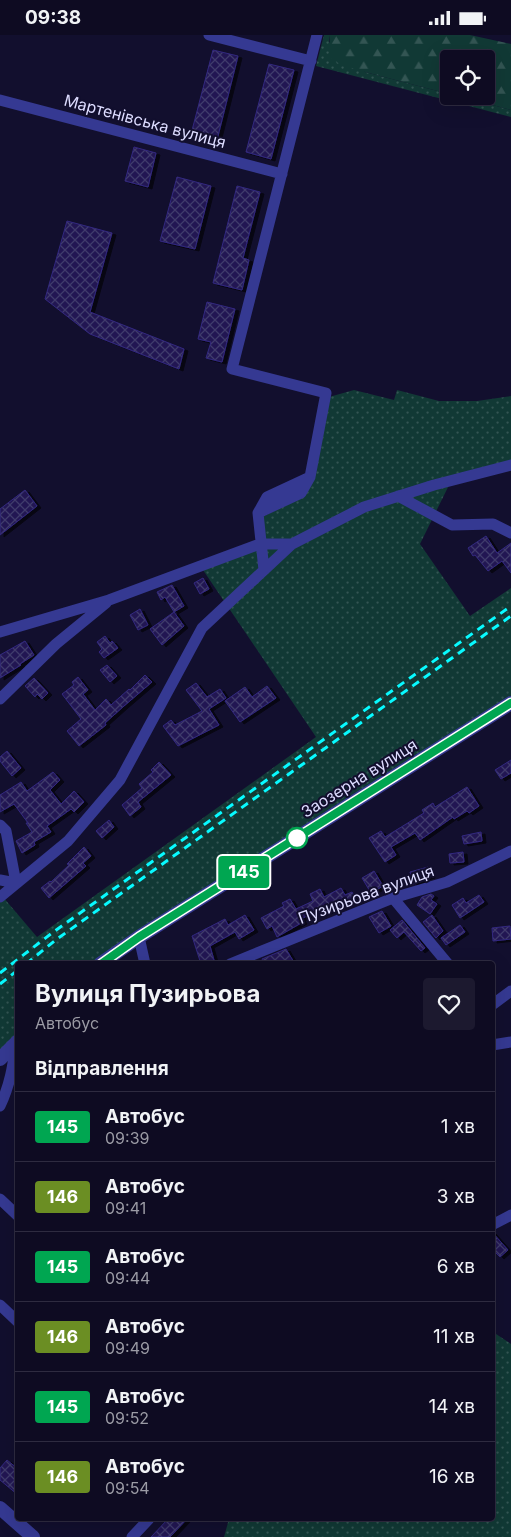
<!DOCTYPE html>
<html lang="uk">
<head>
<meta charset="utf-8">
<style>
	body { margin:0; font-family:Inter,sans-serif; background:#1c192f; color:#f1f3f6; height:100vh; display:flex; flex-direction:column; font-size:19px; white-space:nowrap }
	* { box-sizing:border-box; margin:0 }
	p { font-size:16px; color:#9b9ba5 }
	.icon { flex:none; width:28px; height:28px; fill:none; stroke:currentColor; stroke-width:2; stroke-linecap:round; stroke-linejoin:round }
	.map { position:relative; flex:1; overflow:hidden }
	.drawer { position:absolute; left:15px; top:926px; width:480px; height:560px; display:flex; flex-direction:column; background:#0e0b22; border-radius:5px; box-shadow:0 5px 20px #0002,0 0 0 1px #2e2b40 }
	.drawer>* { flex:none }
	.badge { padding:0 10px; border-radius:4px; font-size:18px; line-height:32px }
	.fabs { position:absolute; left:440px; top:15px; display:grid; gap:10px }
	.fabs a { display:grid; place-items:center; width:55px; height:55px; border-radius:5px; background:#0e0b22; box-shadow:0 5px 20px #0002,0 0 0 1px #2e2b40; font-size:25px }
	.map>.badge { position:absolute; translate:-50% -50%; box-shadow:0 0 0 2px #fff }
	h2 { padding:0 20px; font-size:19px; line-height:45px }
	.round { display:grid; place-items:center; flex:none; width:52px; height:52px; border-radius:5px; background:#1c192f }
	.summary { display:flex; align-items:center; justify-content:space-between; height:85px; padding:0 20px }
	h1 { font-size:24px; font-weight:700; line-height:38px }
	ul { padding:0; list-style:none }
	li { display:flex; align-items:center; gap:15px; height:70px; padding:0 20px; border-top:1px solid #2e2b40 }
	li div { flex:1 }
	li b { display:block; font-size:19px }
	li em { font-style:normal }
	li .badge { min-width:55px; font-weight:700; text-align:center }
	.status { display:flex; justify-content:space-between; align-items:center; height:35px; padding:0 25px; background:#0e0b22; direction:ltr }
	.status svg { height:14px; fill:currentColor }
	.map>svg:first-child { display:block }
	.grass { fill:url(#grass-dots) }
	.forest { fill:url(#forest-firs) }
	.building { fill:url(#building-cross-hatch); stroke:#332880; filter:url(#shadow) }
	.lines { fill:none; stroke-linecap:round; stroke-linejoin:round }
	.minor { stroke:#353992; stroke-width:11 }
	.tertiary { stroke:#353992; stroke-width:14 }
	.rail { stroke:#08faff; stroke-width:3; stroke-dasharray:8 6; stroke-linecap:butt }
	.line-casing { stroke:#fff; stroke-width:11 }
	.line { stroke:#00a651; stroke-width:8 }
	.stop-dot { fill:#fff; stroke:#00a651; stroke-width:2.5 }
	.labels { text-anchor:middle; stroke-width:4; stroke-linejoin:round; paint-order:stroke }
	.street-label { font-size:16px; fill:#dddcff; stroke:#120f2e }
</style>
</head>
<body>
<div class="status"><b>09:38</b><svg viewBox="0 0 49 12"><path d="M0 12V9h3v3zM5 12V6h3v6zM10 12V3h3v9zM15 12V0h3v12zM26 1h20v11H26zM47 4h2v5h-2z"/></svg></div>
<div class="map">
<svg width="511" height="1502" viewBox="0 0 511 1502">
	<defs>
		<pattern id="grass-dots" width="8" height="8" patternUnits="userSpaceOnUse" patternTransform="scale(1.25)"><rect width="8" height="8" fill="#113935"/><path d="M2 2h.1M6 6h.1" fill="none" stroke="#335553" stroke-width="1.8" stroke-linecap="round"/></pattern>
		<pattern id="forest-firs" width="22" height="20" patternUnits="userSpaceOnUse" patternTransform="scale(1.25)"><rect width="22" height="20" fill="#113935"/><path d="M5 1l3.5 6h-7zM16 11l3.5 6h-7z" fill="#335553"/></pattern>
		<pattern id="building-cross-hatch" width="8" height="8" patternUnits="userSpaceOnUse" patternTransform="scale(1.25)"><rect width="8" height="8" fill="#201952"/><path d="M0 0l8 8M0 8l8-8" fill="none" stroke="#403a6c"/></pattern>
		<filter id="shadow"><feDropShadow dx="4" dy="2" stdDeviation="0" flood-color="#0009"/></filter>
	</defs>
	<rect width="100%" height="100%" fill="#120f2e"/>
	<path class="grass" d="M324 0H330L329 7 365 37 449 59V61H460L511 75V82L316 31Z
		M354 355 394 365 397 355 439 366H477L511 361V427L453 442 420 509 470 581 511 553V668L100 929H18L17 1006 0 1024V865L3 862 37 902 316 702 203 535 263 512 262 482 305 461 329 362Z
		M493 1297 511 1309V1502H224L229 1484H492Z"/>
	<path class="forest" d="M330 0H470L511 9V75L460 61H486V24H449V59L365 37 345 31 332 25 329 19Z"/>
	<path class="building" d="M213 15 238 21 216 109 190 103Z
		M269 29 294 35 271 124 246 117Z
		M134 112 156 118 148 152 125 146Z
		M177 142 211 151 195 214 160 206Z
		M237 151 260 157 243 223 249 225 242 255 213 248Z
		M67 186 112 198 90 277 184 314 179 334 90 299 45 264Z
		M207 267 235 274 222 327 206 323 211 307 198 304Z
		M25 455 37 471 0 500V474Z
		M486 501 497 518 511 508V538L502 526 488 536 475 520 473 521 468 513Z
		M203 543 209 554 200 559 194 548Z
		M172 550 184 571 174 577 165 562 161 565 157 557Z
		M140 574 148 590 138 595 130 580Z
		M174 577 184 591 162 610 150 594Z
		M105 601 110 608 112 606 118 613 104 623 99 617 102 614 97 607Z
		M25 606 34 620 20 629 21 630 0 643V620Z
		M107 630 117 641 110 647 100 635Z
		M145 640 152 647 124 671 105 688 106 690 79 711 67 696 81 684 62 659 74 650 72 647 78 642 88 655 83 659 95 675 106 664 111 670 129 654 130 655Z
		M34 643 48 658 42 664 37 659 35 662 25 651Z
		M196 648 207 662 220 654 226 663 209 674 219 690 178 711 163 691 171 685 175 690 202 676 186 655Z
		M267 651 276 663 240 687 225 666 245 652 252 662Z
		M7 716 21 733 12 741 0 726V722Z
		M511 725V738L501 744 495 735Z
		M159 727 171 740 138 767 141 772 130 781 122 770 142 753 139 749 153 737 151 735Z
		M53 737 60 745 50 755 61 769 74 756 84 767 74 777 71 774 47 791 51 797 34 807 35 810 22 818 16 806 32 797 26 788H28L14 769 0 777V760L21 747 27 756Z
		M467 752 479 771 469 778 467 776 454 784 453 782 420 805 415 798 391 812 396 820 385 827 369 803 381 796 385 802 424 778 422 775 433 768 435 772Z
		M109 785 114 792 102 803 96 796Z
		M481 797 482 806 464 809 462 801Z
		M84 812 91 821 83 828 86 831 49 863 41 853 50 846 51 847 69 830 67 829Z
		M463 817 464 827 450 828 449 819Z
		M428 832 431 841 422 844 423 846 413 849 410 837Z
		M374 836 383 851 371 858 362 843Z
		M341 853 345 860 352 857 356 865 320 880 318 875 301 884 303 887 277 902 272 891 267 894 261 883 284 871 282 868 290 864 296 874 313 866 310 859 320 854 324 862Z
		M431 859 434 861 431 865 437 869 430 879 417 870 422 862Z
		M479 860 484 867 460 883 452 870 463 863 466 868Z
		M382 876 391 891 379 898 369 882Z
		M245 880 254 895 239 904 235 897 210 911 214 925 201 929 192 901 225 884 228 890Z
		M432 880 443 896 436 903 423 887Z
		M402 885 425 913 421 916 404 897 397 903 390 895Z
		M460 890 465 897 446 910 441 903Z
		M510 891 511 904 493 906 492 893Z
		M286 914 295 929H264L262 924Z
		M492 1197 508 1215 500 1222 492 1214Z
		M7 1425 18 1434V1460L0 1445V1433Z
		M168 1484H187L170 1502H151Z"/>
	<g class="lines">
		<path class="minor" d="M209 0 311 26
			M0 65 282 139
			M398 461 452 490 493 489 511 498
			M258 478 301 458 310 442 326 358 232 334 317 0
			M264 535 258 478 267 462 310 442
			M0 597 109 565 260 509H292
			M0 664 56 609 106 568
			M0 790 6 796 16 848 0 845
			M0 862 68 806 120 745 202 593 292 509 364 472 434 450 511 430
			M393 863 448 929
			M139 902 145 929
			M230 929 393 863 447 847 511 816
			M492 970 511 956
			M492 1010 511 1007
			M0 1071C10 1050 13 1031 16 1008
			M0 1164 18 1181
			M492 1190 511 1180
			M0 1270 18 1287
			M132 1502 149 1484"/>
		<path class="tertiary" d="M100 929 139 902 511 668
			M0 1024 18 1006
			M0 1473 33 1502"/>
		<path class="rail" d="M26 929 57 904 511 581
			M0 938 52 898 511 571
			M0 949 18 935"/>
	</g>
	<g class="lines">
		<g class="line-casing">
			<path id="line" d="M101 929 139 902 511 668"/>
		</g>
		<use href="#line" class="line"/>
	</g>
	<circle class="stop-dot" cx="297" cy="803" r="10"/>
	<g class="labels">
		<g class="street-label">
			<text transform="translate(145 86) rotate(15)" y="6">Мартенівська вулиця</text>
			<text transform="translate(359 743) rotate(-32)" y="6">Заозерна вулиця</text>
			<text transform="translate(366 859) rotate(-20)" y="6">Пузирьова вулиця</text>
		</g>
	</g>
</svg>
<div class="fabs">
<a><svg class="icon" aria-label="locate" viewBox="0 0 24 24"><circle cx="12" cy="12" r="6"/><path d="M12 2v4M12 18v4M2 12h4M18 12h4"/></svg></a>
</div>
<b class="badge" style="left:244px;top:837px;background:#00a651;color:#fff">145</b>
<section class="drawer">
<div class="summary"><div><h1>Вулиця Пузирьова</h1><p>Автобус</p></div><a class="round"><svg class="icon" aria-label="heart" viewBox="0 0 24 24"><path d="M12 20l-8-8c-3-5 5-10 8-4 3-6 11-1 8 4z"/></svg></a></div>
<h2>Відправлення</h2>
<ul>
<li><span class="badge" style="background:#00a651;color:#fff">145</span><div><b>Автобус</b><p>09:39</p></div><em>1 хв</em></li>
<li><span class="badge" style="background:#6b8e23;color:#fff">146</span><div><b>Автобус</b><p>09:41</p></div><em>3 хв</em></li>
<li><span class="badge" style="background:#00a651;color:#fff">145</span><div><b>Автобус</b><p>09:44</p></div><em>6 хв</em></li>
<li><span class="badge" style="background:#6b8e23;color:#fff">146</span><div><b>Автобус</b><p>09:49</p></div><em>11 хв</em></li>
<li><span class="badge" style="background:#00a651;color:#fff">145</span><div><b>Автобус</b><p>09:52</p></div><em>14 хв</em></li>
<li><span class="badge" style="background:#6b8e23;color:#fff">146</span><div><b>Автобус</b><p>09:54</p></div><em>16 хв</em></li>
</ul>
</section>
</div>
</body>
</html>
